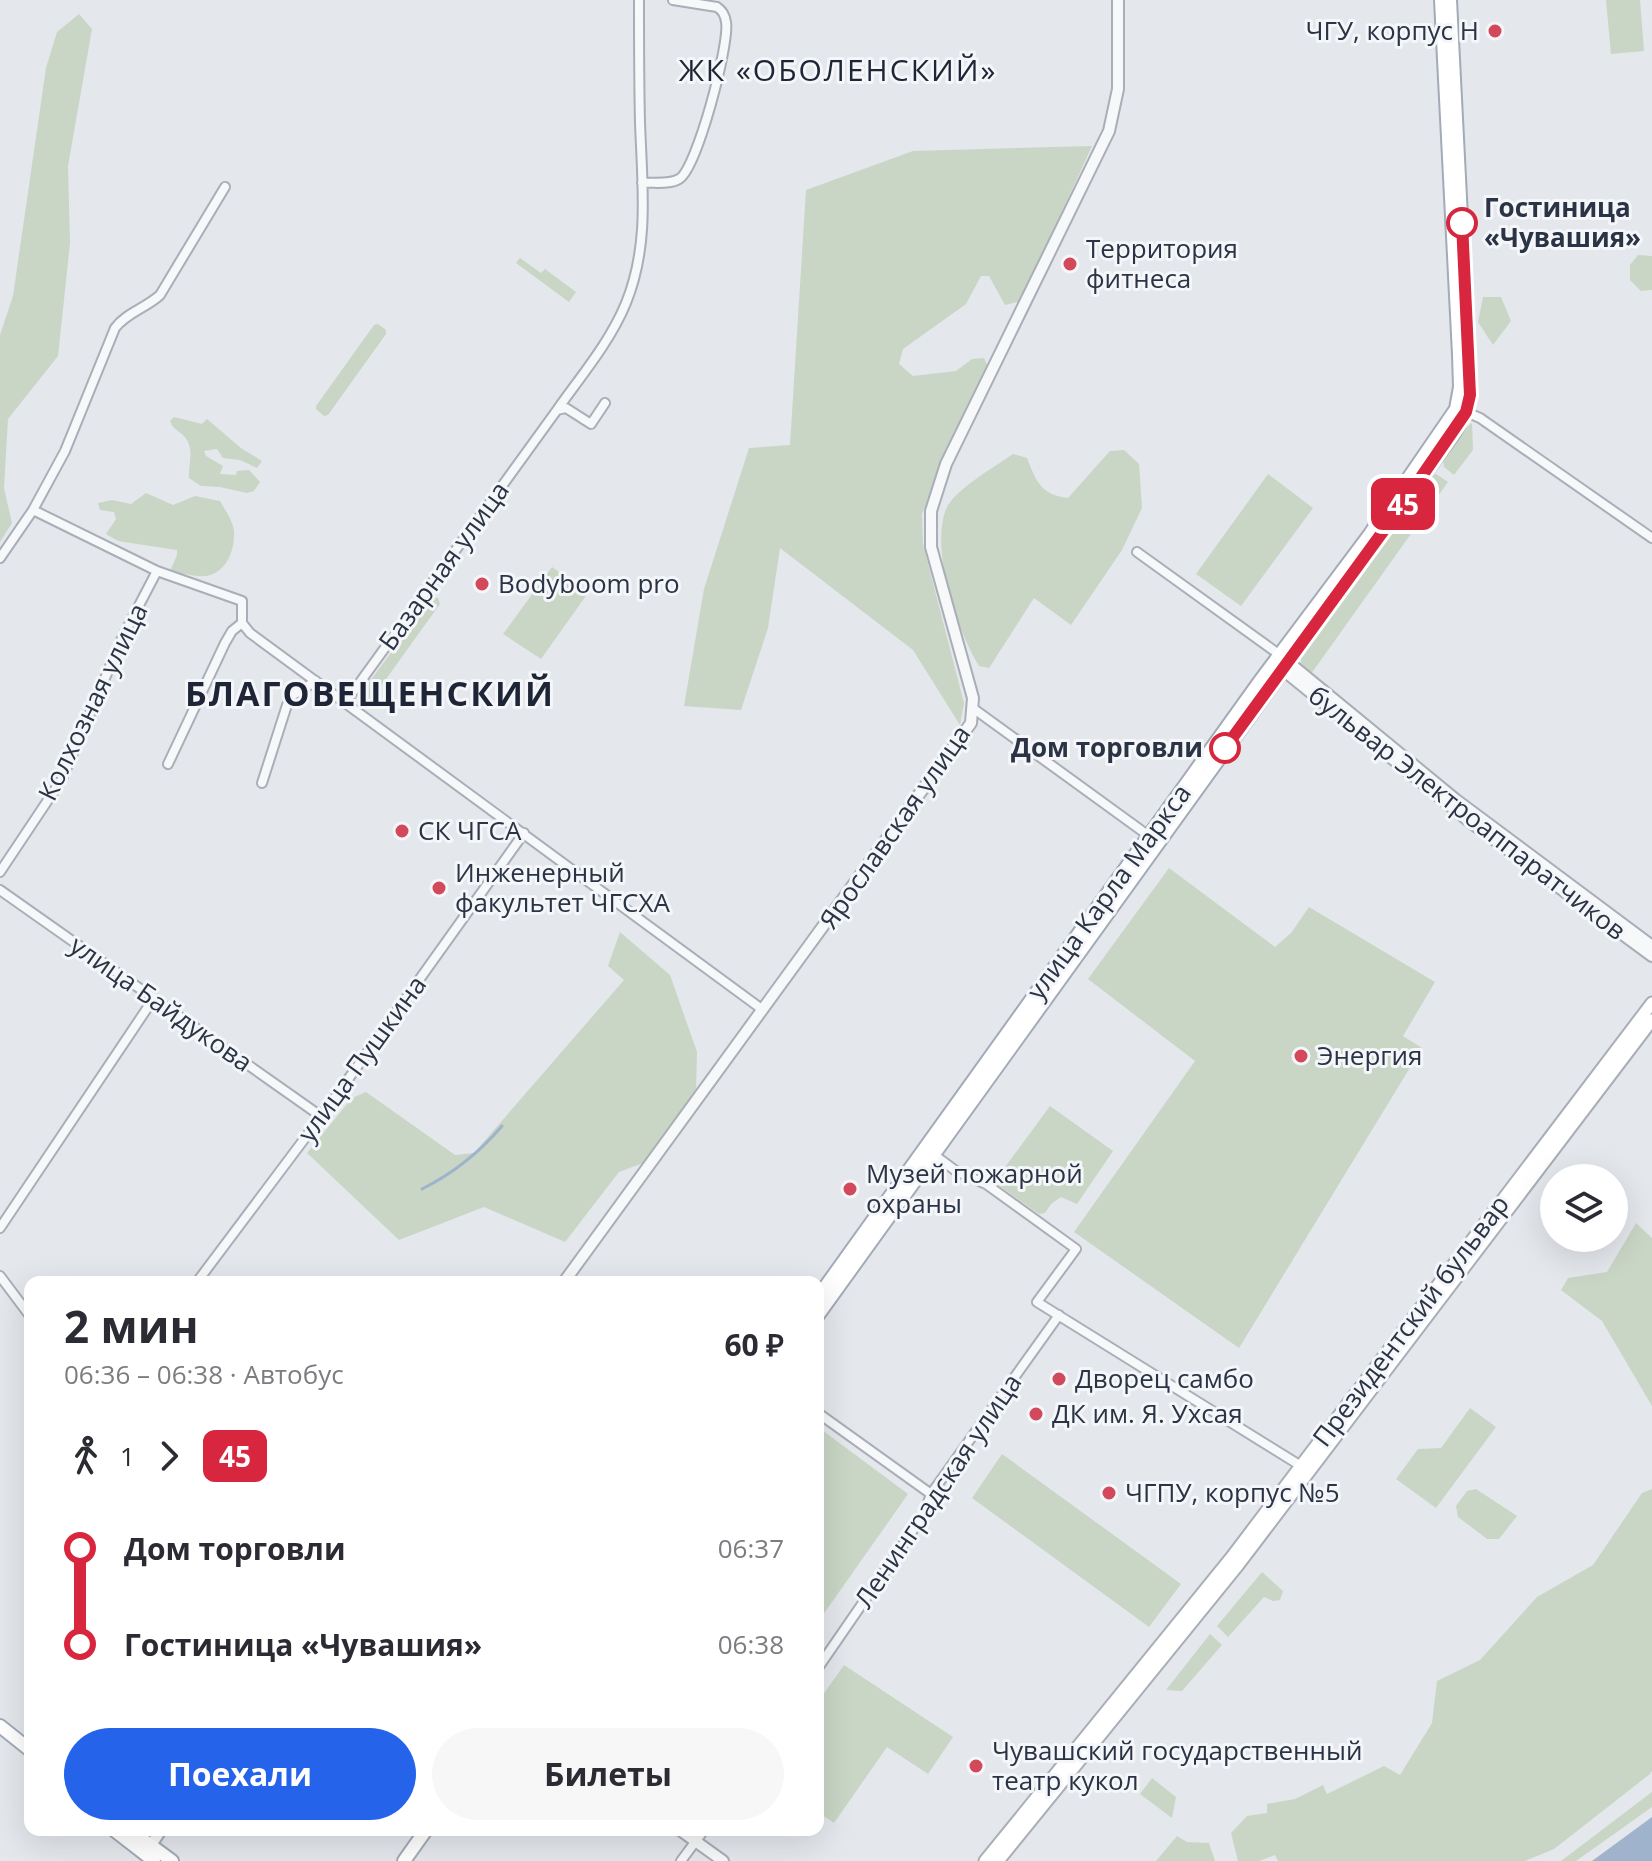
<!DOCTYPE html>
<html lang="ru">
<head>
<meta charset="utf-8">
<style>
	body { margin:0; font-family:"Open Sans",sans-serif; background:#f7f7f7; color:#2b2b33; height:100vh; display:flex; flex-direction:column; font-size:30px; white-space:nowrap }
	* { box-sizing:border-box; margin:0 }
	p { font-size:26px; color:#7c7c81 }
	.icon { flex:none; width:44px; height:44px; fill:none; stroke:currentColor; stroke-width:2; stroke-linecap:round; stroke-linejoin:round }
	.map { position:relative; flex:1; overflow:hidden }
	.side { position:absolute; left:24px; top:1276px; width:800px; height:560px; display:flex; flex-direction:column; background:#fff; border-radius:16px; box-shadow:0 8px 32px #0002 }
	.side>* { flex:none }
	.badge { padding:0 16px; border-radius:12px; font-size:28px; line-height:52px }
	.tools { position:absolute; left:1540px; top:1164px; display:grid; gap:16px }
	.tools a { display:grid; place-items:center; width:88px; height:88px; border-radius:50%; background:#fff; box-shadow:0 8px 32px #0002; font-size:40px }
	.map>.badge { position:absolute; translate:-50% -50%; box-shadow:0 0 0 4px #fff }
	.legs { display:flex; align-items:center; gap:12px; height:88px; padding:0 40px; font-size:26px }
	.legs p { margin-inline-start:auto }
	.overview { display:flex; align-items:center; justify-content:space-between; height:136px; padding:0 40px }
	h1 { font-size:44px; font-weight:700; line-height:60px }
	.button { display:flex; gap:16px; margin-top:auto; padding:16px 40px }
	.button a { flex:1; height:92px; border-radius:48px; background:#2563eb; color:#fff; font-size:32px; font-weight:700; line-height:92px; text-align:center }
	.button a+a { background:#f7f7f7; color:#2b2b33 }
	ul { padding:0 40px; list-style:none }
	li { display:flex; align-items:center; gap:28px; height:96px; font-size:30px }
	li i { display:grid; place-items:center; width:12px; height:100%; margin:0 10px; background:currentColor }
	li i::after { content:''; width:20px; height:20px; margin:-10px; border:6px solid; border-radius:50%; background:#fff }
	li p { margin-inline-start:auto }
	li:first-child i { background:linear-gradient(#0000 50%,currentColor 0) }
	li:last-child i { background:linear-gradient(currentColor 50%,#0000 0) }
	.map>svg:first-child { display:block }
	.green { fill:#c9d6c5 }
	.water { fill:#9fb4cc }
	.lines { fill:none; stroke-linecap:round; stroke-linejoin:round }
	.stream { stroke:#9fb4cc; stroke-width:3 }
	.minor-casing { stroke:#a9aeb7; stroke-width:12 }
	.tertiary-casing { stroke:#a9aeb7; stroke-width:14 }
	.secondary-casing { stroke:#a9aeb7; stroke-width:15 }
	.primary-casing { stroke:#a3abb8; stroke-width:16 }
	.minor { stroke:#f7f8fa; stroke-width:8 }
	.tertiary { stroke:#f7f8fa; stroke-width:10 }
	.secondary { stroke:#fff; stroke-width:11 }
	.primary { stroke:#fff; stroke-width:12 }
	.line-1-casing { stroke:#fff; stroke-width:18 }
	.line-1 { stroke:#d7263d; stroke-width:12 }
	.poi-dot { fill:#d1495b; stroke:#f4f6f9; stroke-width:3 }
	.stop-1-dot { fill:#fff; stroke:#d7263d; stroke-width:4 }
	.labels { text-anchor:middle; stroke-width:6; stroke-linejoin:round; paint-order:stroke }
	.poi-label { font-size:26px; fill:#2b3445; stroke:#f4f6f9; text-anchor:start }
	.stop-label { font-size:26px; font-weight:bold; fill:#2b3445; stroke:#f4f6f9; text-anchor:start }
	.street-label { font-size:26px; fill:#2b3445; stroke:#f4f6f9 }
	.quarter-label { font-size:30px; letter-spacing:2px; fill:#1d2536; stroke:#f4f6f9 }
	.district-label { font-size:34px; font-weight:bold; letter-spacing:2px; fill:#1d2536; stroke:#f4f6f9 }
</style>
</head>
<body>
<div class="map">
<svg width="1652" height="1861" viewBox="0 0 1652 1861">
	<rect width="100%" height="100%" fill="#e4e7ec"/>
	<path class="green" d="M1606 0H1640L1644 51 1611 54Z
		M79 14 92 29 68 166 70 243 58 356 8 419 4 488 12 523 0 542V335L13 296 46 68 57 32Z
		M1092 146 1021 301 1005 305 989 276H981L966 304 903 349 899 364 913 376 956 371 972 359 984 358 988 367 922 514 923 544 964 703 960 725 913 650 780 548 768 628 741 710 684 706 704 589 749 448 790 445 806 190 913 151Z
		M1638 255 1652 256V290L1641 291 1630 280V265Z
		M520 258 541 273 545 269 576 292 569 302 516 263Z
		M1483 297H1501L1511 321 1493 345 1478 322Z
		M378 324 386 330V334L328 415 324 416 316 409V406L374 325Z
		M174 417 202 424 207 419 241 448 262 461 257 468 240 460 223 458 217 449 204 451 206 456 223 466 220 474 236 475 237 471 249 470 260 482 254 491 247 493 220 487 201 486 189 478C188 465 194 453 187 440 182 431 173 431 170 421Z
		M1472 423 1473 450 1454 475 1444 467 1443 459 1463 430Z
		M1124 450 1139 464 1142 508 1122 550 1071 625 1034 598 989 668 979 666C957 630 930 550 946 509 955 489 995 467 1013 454L1027 458C1036 481 1041 495 1068 498L1110 451Z
		M1268 474 1313 508 1241 606 1196 574Z
		M1436 474 1448 482 1311 674 1301 663 1302 651 1431 475Z
		M146 493 173 505 195 496 220 501C225 510 233 521 234 531 235 549 227 573 206 576 196 577 184 573 173 573L171 569 177 555V550L118 541 106 534 116 519 114 512 100 510 98 503 112 500 131 504Z
		M552 567 588 593 541 659 503 634Z
		M432 597 438 598 440 604 371 700 364 699 362 692Z
		M1169 868 1275 947 1291 933 1309 907 1435 982 1403 1036 1422 1048 1239 1348 1074 1232 1195 1061 1088 979Z
		M620 932 670 975 697 1052 696 1092 646 1162 619 1172 565 1242 484 1207 399 1240 307 1153 352 1098 366 1092 455 1155 474 1153 624 980 608 966Z
		M1050 1106 1113 1151 1077 1204 1061 1197 1051 1204 1045 1213 1039 1214 994 1182Z
		M1636 1223 1652 1238V1406L1602 1321 1561 1290 1568 1278 1607 1272Z
		M1470 1408 1496 1427 1436 1508 1396 1479 1418 1449 1441 1448Z
		M818 1427 908 1494 818 1622Z
		M1002 1454 1181 1584 1149 1627 972 1498Z
		M1476 1489 1517 1516 1499 1539H1487L1458 1517 1456 1506 1467 1491Z
		M1652 1489V1771L1650 1774 1554 1849 1525 1861H1278L1275 1855 1259 1861H1238L1231 1833 1247 1816 1267 1813V1804L1295 1799 1323 1785 1327 1794 1384 1766 1400 1775 1432 1723 1437 1681 1480 1660 1537 1597 1593 1565 1642 1493Z
		M1262 1572 1283 1591 1280 1600 1273 1601 1264 1597 1228 1637 1217 1626Z
		M1210 1634 1222 1645 1182 1691 1166 1690Z
		M844 1665 953 1737 928 1774 887 1747 834 1823 818 1812V1702Z
		M1152 1778 1176 1797 1172 1818 1140 1794Z
		M1652 1792V1807L1576 1861H1561Z
		M1177 1836 1187 1842 1209 1843 1215 1861H1156Z"/>
	<path class="water" d="M1652 1817V1861H1592Z"/>
	<g class="lines">
		<path class="stream" d="M422 1189C454 1173 479 1153 502 1126"/>
		<g class="minor-casing">
			<path id="minor" d="M642 183C653 182 669 185 679 179 697 169 730 43 726 22 725 15 723 11 717 7L673 0
				M557 410C581 376 610 342 626 303 650 244 642 184 640 122 639 81 639 41 639 0
				M1466 412 1480 418 1652 538
				M33 510 157 571 242 601V623L250 633 763 1010
				M1137 552 1280 655
				M0 558 33 510 65 451 115 328C126 313 146 308 160 295L225 187
				M345 703 557 410 566 408 591 424 605 403
				M974 709 1149 836
				M168 764 225 643 232 631 242 623
				M262 783 287 705 293 695 316 681
				M0 872 62 779 123 636 157 571
				M0 890 322 1117
				M933 1154 956 1171 986 1184 1076 1249 1037 1302 1301 1466
				M0 1228 154 998
				M0 1276 30 1316
				M197 1282 329 1106 524 833
				M818 1413 931 1494
				M818 1668 924 1514 931 1494 1059 1315
				M681 1861 704 1830"/>
		</g>
		<g class="tertiary-casing">
			<path id="tertiary" d="M1287 661 1455 799 1652 946
				M1282 669 1469 821 1652 956
				M564 1282 971 723 973 698 931 547V511L946 464 1109 131 1118 89V0
				M680 1830 723 1861
				M151 1845 161 1830"/>
		</g>
		<g class="secondary-casing">
			<path id="secondary" d="M985 1861 1231 1558 1652 1003
				M998 1861 1238 1565 1652 1020"/>
		</g>
		<g class="primary-casing">
			<path id="primary" d="M818 1297 1260 681 1370 534 1456 409 1460 387 1459 354 1441 0
				M818 1315 1454 433 1466 412 1470 395 1450 0
				M0 1726 30 1750
				M114 1830 154 1861
				M130 1830 172 1861
				M404 1861 426 1830"/>
		</g>
		<use href="#minor" class="minor"/>
		<use href="#tertiary" class="tertiary"/>
		<use href="#secondary" class="secondary"/>
		<use href="#primary" class="primary"/>
	</g>
	<g class="lines">
		<g class="line-1-casing">
			<path id="line-1" d="M1225 748 1395 515 1466 412 1470 395 1462 223"/>
		</g>
		<use href="#line-1" class="line-1"/>
	</g>
	<g class="poi-dot">
		<circle cx="1495" cy="31" r="8"/>
		<circle cx="1070" cy="264" r="8"/>
		<circle cx="482" cy="584" r="8"/>
		<circle cx="402" cy="831" r="8"/>
		<circle cx="439" cy="888" r="8"/>
		<circle cx="1301" cy="1056" r="8"/>
		<circle cx="850" cy="1189" r="8"/>
		<circle cx="1059" cy="1379" r="8"/>
		<circle cx="1036" cy="1414" r="8"/>
		<circle cx="1109" cy="1493" r="8"/>
		<circle cx="976" cy="1766" r="8"/>
	</g>
	<g class="stop-1-dot">
		<circle cx="1462" cy="223" r="14"/>
		<circle cx="1225" cy="748" r="14"/>
	</g>
	<g class="labels">
		<g class="poi-label">
			<text x="1479" y="40" text-anchor="end">ЧГУ, корпус Н</text>
			<text x="1086" y="258">Территория<tspan x="1086" dy="30">фитнеса</tspan></text>
			<text x="498" y="593">Bodyboom pro</text>
			<text x="418" y="840">СК ЧГСА</text>
			<text x="455" y="882">Инженерный<tspan x="455" dy="30">факультет ЧГСХА</tspan></text>
			<text x="1317" y="1065">Энергия</text>
			<text x="866" y="1183">Музей пожарной<tspan x="866" dy="30">охраны</tspan></text>
			<text x="1075" y="1388">Дворец самбо</text>
			<text x="1052" y="1423">ДК им. Я. Ухсая</text>
			<text x="1125" y="1502">ЧГПУ, корпус №5</text>
			<text x="992" y="1760">Чувашский государственный<tspan x="992" dy="30">театр кукол</tspan></text>
		</g>
		<g class="stop-label">
			<text x="1484" y="217">Гостиница<tspan x="1484" dy="30">«Чувашия»</tspan></text>
			<text x="1203" y="757" text-anchor="end">Дом торговли</text>
		</g>
		<g class="street-label">
			<text transform="translate(444 566) rotate(-54)" y="9">Базарная улица</text>
			<text transform="translate(93 702) rotate(-64)" y="9">Колхозная улица</text>
			<text transform="translate(1467 813) rotate(38)" y="9">бульвар Электроаппаратчиков</text>
			<text transform="translate(895 827) rotate(-55)" y="9">Ярославская улица</text>
			<text transform="translate(1109 892) rotate(-54)" y="9">улица Карла Маркса</text>
			<text transform="translate(161 1004) rotate(35)" y="9">улица Байдукова</text>
			<text transform="translate(362 1059) rotate(-54)" y="9">улица Пушкина</text>
			<text transform="translate(1411 1321) rotate(-53)" y="9">Президентский бульвар</text>
			<text transform="translate(938 1491) rotate(-56)" y="9">Ленинградская улица</text>
		</g>
		<g class="quarter-label">
			<text x="838" y="81">ЖК «ОБОЛЕНСКИЙ»</text>
		</g>
		<g class="district-label">
			<text x="370" y="706">БЛАГОВЕЩЕНСКИЙ</text>
		</g>
	</g>
</svg>
<div class="tools">
<a><svg class="icon" aria-label="layers" viewBox="0 0 24 24"><path d="M12 4l9 5-9 5-9-5zM3 14l9 5 9-5"/></svg></a>
</div>
<b class="badge" style="left:1403px;top:504px;background:#d7263d;color:#fff">45</b>
<section class="side">
<div class="overview"><div><h1>2 мин</h1><p>06:36 – 06:38 · Автобус</p></div><b>60 ₽</b></div>
<div class="legs"><svg class="icon" aria-label="walk" viewBox="0 0 24 24"><circle cx="13" cy="4" r="2"/><path d="M13 8l-2 6 4 7M11 14l-3 7M7 12l3-4h3l4 4"/></svg>1<svg class="icon" aria-label="forward" viewBox="0 0 24 24"><path d="M9 5l7 7-7 7"/></svg><b class="badge" style="background:#d7263d;color:#fff">45</b></div>
<ul>
<li><i style="color:#d7263d"></i><b>Дом торговли</b><p>06:37</p></li>
<li><i style="color:#d7263d"></i><b>Гостиница «Чувашия»</b><p>06:38</p></li>
</ul>
<div class="button"><a>Поехали</a><a>Билеты</a></div>
</section>
</div>
</body>
</html>
